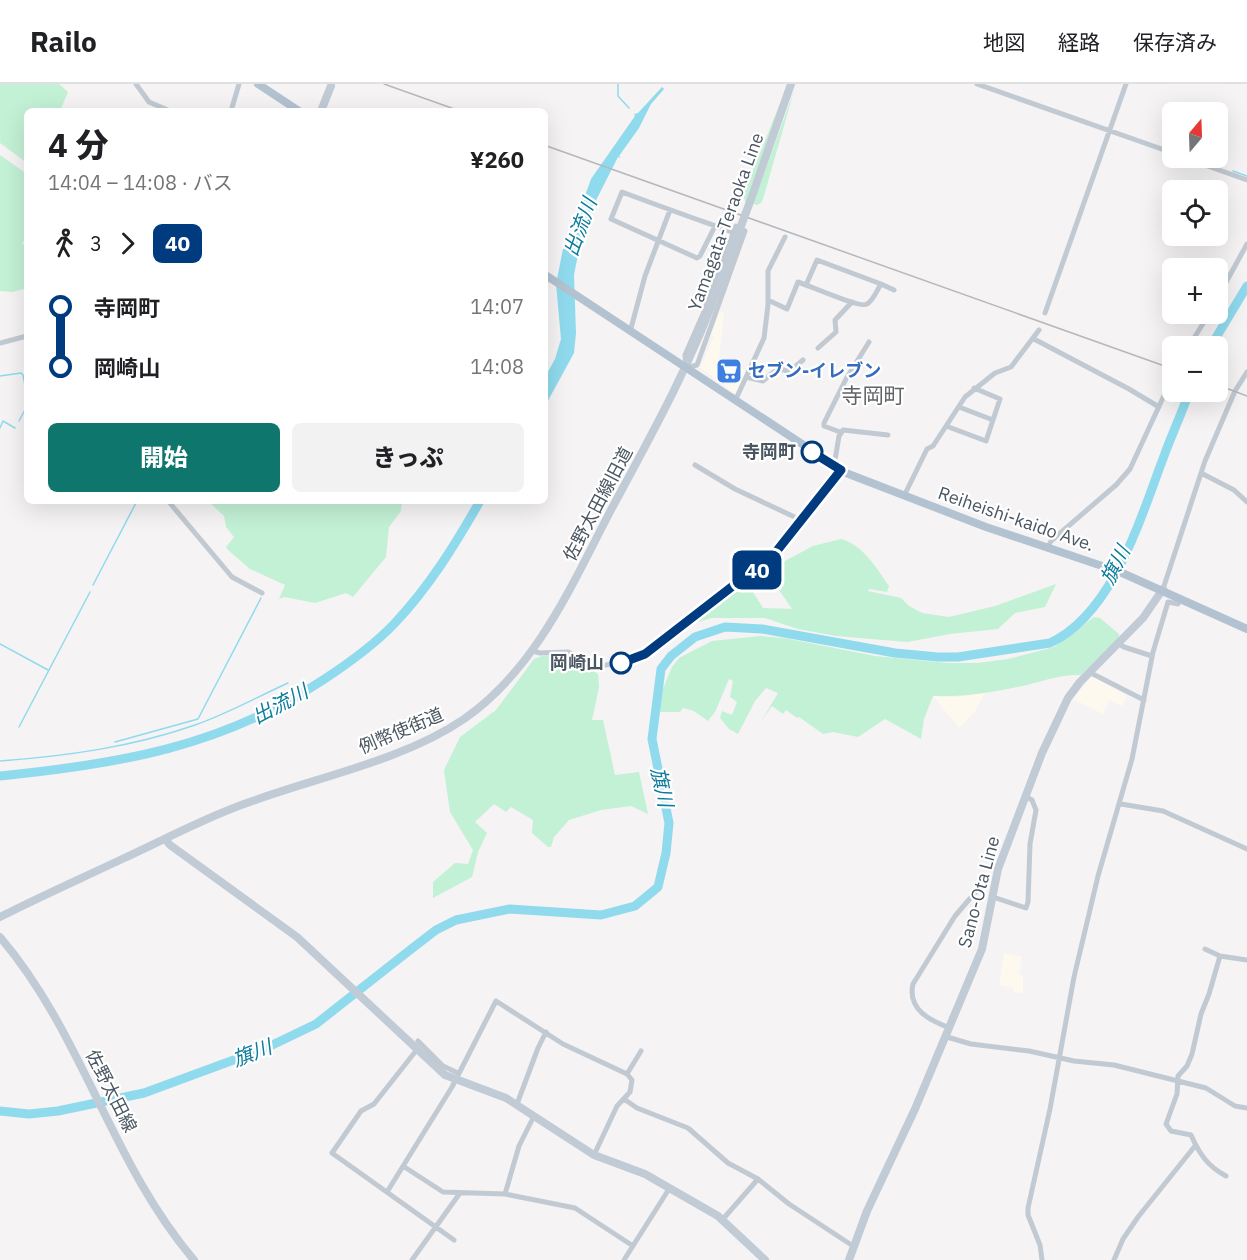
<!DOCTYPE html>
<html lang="ja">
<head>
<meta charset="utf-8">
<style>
	body { margin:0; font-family:"IBM Plex Sans","Noto Sans JP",sans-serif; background:#f2f2f2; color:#202124; height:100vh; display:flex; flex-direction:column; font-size:22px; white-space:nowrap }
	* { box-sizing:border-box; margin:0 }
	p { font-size:20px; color:#757577 }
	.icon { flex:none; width:33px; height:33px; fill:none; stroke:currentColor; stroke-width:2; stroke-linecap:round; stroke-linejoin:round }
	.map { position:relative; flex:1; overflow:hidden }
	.panel { position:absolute; left:24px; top:24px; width:524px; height:396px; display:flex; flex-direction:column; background:#fff; border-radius:9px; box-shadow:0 6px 24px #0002 }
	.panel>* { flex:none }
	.badge { padding:0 12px; border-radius:9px; font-size:21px; line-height:39px }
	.needle { width:39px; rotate:19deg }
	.buttons { position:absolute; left:1162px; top:18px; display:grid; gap:12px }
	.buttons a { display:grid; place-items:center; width:66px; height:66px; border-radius:9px; background:#fff; box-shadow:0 6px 24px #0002; font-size:30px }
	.map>.badge { position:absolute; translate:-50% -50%; box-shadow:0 0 0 3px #fff }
	.legs { display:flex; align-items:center; gap:9px; height:66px; padding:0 24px; font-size:20px }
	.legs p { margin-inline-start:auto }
	.summary { display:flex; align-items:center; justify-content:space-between; height:102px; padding:0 24px }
	h1 { font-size:33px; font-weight:800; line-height:45px }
	.button { display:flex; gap:12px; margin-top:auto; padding:12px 24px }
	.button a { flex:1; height:69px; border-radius:9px; background:#0f766e; color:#fff; font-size:24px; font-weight:800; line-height:69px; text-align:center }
	.button a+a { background:#f2f2f2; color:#202124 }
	ul { padding:0 24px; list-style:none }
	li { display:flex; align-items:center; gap:21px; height:60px; font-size:22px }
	li i { display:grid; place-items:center; width:9px; height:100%; margin:0 8px; background:currentColor }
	li i::after { content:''; width:15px; height:15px; margin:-8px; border:4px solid; border-radius:50%; background:#fff }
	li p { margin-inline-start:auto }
	li:first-child i { background:linear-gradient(#0000 50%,currentColor 0) }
	li:last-child i { background:linear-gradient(currentColor 50%,#0000 0) }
	header { display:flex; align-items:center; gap:36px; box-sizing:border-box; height:84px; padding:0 30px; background:#fff; border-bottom:2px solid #e0e0e0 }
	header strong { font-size:28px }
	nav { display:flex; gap:33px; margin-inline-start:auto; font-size:21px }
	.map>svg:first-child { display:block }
	.commercial { fill:#fdf9ef }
	.green { fill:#c3f1d5 }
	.water { fill:#90daee }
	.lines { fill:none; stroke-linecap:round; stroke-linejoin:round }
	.stream { stroke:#90daee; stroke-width:1.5 }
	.river { stroke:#90daee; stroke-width:9 }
	.street { stroke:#c1cad2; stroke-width:5 }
	.secondary { stroke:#c1cbd6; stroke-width:8 }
	.primary { stroke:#b3c2d1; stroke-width:8 }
	.rail { stroke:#b5b8bd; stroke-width:1.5 }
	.secondary-bridge { stroke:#c1cbd6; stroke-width:8 }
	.line-1-casing { stroke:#fff; stroke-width:14 }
	.line-1 { stroke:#003b80; stroke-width:9 }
	.stop-1-dot { fill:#fff; stroke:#003b80; stroke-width:3 }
	.labels { text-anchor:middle; stroke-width:4.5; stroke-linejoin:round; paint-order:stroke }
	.street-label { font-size:18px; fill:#4a5661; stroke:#fff }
	.shop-label { font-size:18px; font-weight:bold; fill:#366cbe; stroke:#fff; text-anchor:start }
	.stop-label { font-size:18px; font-weight:bold; fill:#4a5661; stroke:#fff; text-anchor:end }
	.water-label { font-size:20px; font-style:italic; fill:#0c7c9b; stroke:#fff }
	.quarter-label { font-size:21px; fill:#5f6368; stroke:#fff }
</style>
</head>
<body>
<header>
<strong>Railo</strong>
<nav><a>地図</a><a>経路</a><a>保存済み</a></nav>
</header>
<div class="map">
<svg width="1247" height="1176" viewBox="0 0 1247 1176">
	<rect width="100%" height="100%" fill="#f5f3f3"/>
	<path class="commercial" d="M720 227 724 230 719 276 747 286 736 310 700 284 714 252 711 251Z
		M1092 592 1127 612 1122 622 1109 616 1103 630 1073 615Z
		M985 609 976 626 959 644 933 612 959 613Z
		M1004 869 1022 873 1019 890 1023 892V910L1013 908V904L999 901Z"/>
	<path class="green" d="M0 0H59L68 8 60 27H27V79L0 59Z
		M787 2 747 114 754 117 794 7 763 115 761 119 757 121 745 117 743 111Z
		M0 71 27 90V154L22 159 27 163V204L13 208 0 207Z
		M208 417H402L401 427 389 443 386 473 353 513 346 509 315 519 284 513 279 515 285 501 250 485 228 466 226 463 234 453 226 443 224 432Z
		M841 455C863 461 876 483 889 502L887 508 869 505 868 507 901 514 909 522 922 529 949 533 995 522 1056 500 1045 523 1015 529 998 545 950 550 907 558 836 552 798 545 765 534H711L683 543 746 497 763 524 792 525 766 487 813 462Z
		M1094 533 1100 534 1119 550V554L1081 591C1059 590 1039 599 1017 603 989 609 962 613 933 612L924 635 921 655 885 635 858 653 833 648 823 650 799 633 797 634 786 626 783 630 772 622 762 636 778 609 766 604 755 617 738 650 729 645 720 634 722 627 732 631 737 618 730 613 733 597 729 595 715 628 708 637 694 627 683 624 680 628H658L662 607 672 583 679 574 712 557 760 552 784 554 875 572 948 579H978L1008 575 1054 563Z
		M559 570 572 574 598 590 599 603 592 636H603L615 691 639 688 648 730 631 722 601 726 569 736 554 753 551 763H548L532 749 533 736 511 723 506 728 494 720 475 738 487 749 478 768 472 793 433 814V798L455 779 468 780 473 766 450 728 444 686 460 653 496 626 534 575 542 572Z"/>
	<path class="water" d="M662 3 664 5 651 20 639 44 619 72 621 74 618 73 584 140 574 191 576 249 574 269 545 322V293L555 275 561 255 556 200 563 165 566 164 591 95 635 32 634 30 638 29Z"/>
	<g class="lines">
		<path class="stream" d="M618 0V12L629 24
			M1233 87 1247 92
			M0 292 21 289 23 291 27 312
			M19 337 27 322
			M0 344 3 337 15 344
			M93 501 137 417
			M0 560 48 586
			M19 643 90 508
			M115 658 198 635 261 514
			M0 677C67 672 132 663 195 641 227 630 257 613 288 599"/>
		<path class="river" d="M1211 262 1247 202
			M0 692C119 680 221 663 323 596 349 579 373 562 394 540 429 503 455 461 480 417
			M0 1027 29 1030 58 1027 144 1009 266 964 316 940 410 866 436 846 456 836 510 825 601 831 635 822 658 803 666 769 669 739 652 655 661 585 671 572 695 553 725 543 762 545 895 569 938 573H958L1050 559C1114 529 1141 432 1164 372 1172 350 1182 329 1189 308"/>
		<path class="street" d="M136 0 149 18 170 27
			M977 0 1173 69
			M231 27 239 0
			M1185 74 1247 96
			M715 142 700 172 697 174 611 135 622 108C659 122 696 135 732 148
			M736 142 745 147 697 281 686 284 685 271 703 230Z
			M881 200 894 206
			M544 210 547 191
			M1218 213 1247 160
			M768 216 787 225 798 198C808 201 861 225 867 220 873 217 877 206 881 200L817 176 806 201
			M1045 229 1126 0
			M630 248 645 192 670 126
			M1034 255 1129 305 1159 323
			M0 259 27 252
			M1189 262 1209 230
			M818 264 836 248 835 236 852 218
			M746 293 763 297C772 290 777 281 789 288L803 276
			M735 317 764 254 768 221V187L785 153
			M959 323 993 336
			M946 342 986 357 1000 315 974 304
			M840 348 824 342V339L846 295 869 258
			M695 381 735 405 801 436
			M834 382 839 352 843 346 888 351
			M1201 389 1234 406 1247 418
			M904 412 927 365 933 362 965 313 995 289 1011 283 1039 246
			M169 418 232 493 262 509
			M1048 463 1051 457 1116 401 1130 385 1173 292
			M1163 505 1205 377 1235 307 1247 288
			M1119 560 1124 563 1152 572
			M533 567 540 569 568 568 594 582 616 580 645 570 707 522 768 478 841 386
			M1089 588 1144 616
			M1121 720 1163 727 1247 765
			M993 813 1026 824 1028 818 1030 760 1036 726 1032 716 1025 712
			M1205 865 1220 872 1247 876
			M1220 872 1209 910 1201 930 1192 970 1187 982 1178 992 1177 1010 1166 1040 1171 1047 1191 1051C1199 1069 1207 1082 1226 1092
			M950 944C931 937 907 926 913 900L955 832 979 804
			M947 953 971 960 1029 967 1074 977 1114 981 1206 1004 1235 1022 1247 1024
			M418 957 443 982 458 989
			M415 968 374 1020 361 1027 332 1069 454 1156
			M627 990 641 967
			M624 1015 637 1024 688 1044 728 1079 758 1095 789 1120 853 1162
			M517 1020 538 964 546 948
			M403 1082 443 1108 505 1110 575 1124 633 1162
			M387 1108 452 1003 496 917 563 960 627 990 632 996 630 1008 617 1022 594 1071
			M505 1110 519 1062 534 1032
			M723 1135 758 1095
			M412 1176 460 1109
			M624 1176 669 1105
			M1042 1176 1040 1161 1028 1131V1124L1050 1025 1074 893 1098 792 1132 675 1153 568 1168 518 1178 520 1181 514
			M1114 1176 1123 1155 1138 1133 1195 1062"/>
		<path class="secondary" d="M321 27 331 2
			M751 115 791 0
			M165 755 170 761 297 853 445 991 506 1014 594 1071 645 1090 718 1132 765 1176
			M0 833C39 813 80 795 120 776 157 759 193 740 231 725 305 695 398 680 464 635 537 584 572 500 612 424 652 350 692 278 720 199
			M0 853C83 950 111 1079 194 1176
			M849 1176 867 1127 915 1025 982 865 998 785 1042 669 1068 614 1080 598 1143 534 1163 505"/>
		<path class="primary" d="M258 0 299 27
			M544 190 846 389 986 443 1120 488 1247 545"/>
		<path class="rail" d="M384 0 460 27
			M544 61 1173 285
			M1218 301 1247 312"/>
		<path class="secondary-bridge" d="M720 199 751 115"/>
	</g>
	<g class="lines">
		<g class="line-1-casing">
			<path id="line-1" d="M621 579 645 570 738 498 768 478 841 386 812 368"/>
		</g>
		<use href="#line-1" class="line-1"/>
	</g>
	<defs>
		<g id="supermarket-square" transform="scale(1.35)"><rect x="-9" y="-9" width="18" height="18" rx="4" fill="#3f7fe0" stroke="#fff"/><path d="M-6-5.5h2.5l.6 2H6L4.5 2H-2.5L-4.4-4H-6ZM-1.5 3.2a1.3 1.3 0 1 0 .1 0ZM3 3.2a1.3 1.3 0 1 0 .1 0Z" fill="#fff"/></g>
	</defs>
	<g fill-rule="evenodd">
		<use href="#supermarket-square" x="729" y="287"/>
	</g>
	<g class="stop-1-dot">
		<circle cx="812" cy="368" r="10"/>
		<circle cx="621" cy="579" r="10"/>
	</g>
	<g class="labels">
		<g class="street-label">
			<text transform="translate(726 138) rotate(-70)" y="6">Yamagata-Teraoka Line</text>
			<text transform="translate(598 420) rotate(-62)" y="6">佐野太田線旧道</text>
			<text transform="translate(1016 435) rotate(19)" y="6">Reiheishi-kaido Ave.</text>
			<text transform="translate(401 647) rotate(-23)" y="6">例幣使街道</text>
			<text transform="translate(979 808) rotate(-75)" y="6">Sano-Ota Line</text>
			<text transform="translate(111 1007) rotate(63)" y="6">佐野太田線</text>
		</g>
		<g class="shop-label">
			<text x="748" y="293">セブン-イレブン</text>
		</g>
		<g class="stop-label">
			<text x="796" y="374">寺岡町</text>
			<text x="604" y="585">岡崎山</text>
		</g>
		<g class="water-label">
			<text transform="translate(580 143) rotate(-70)" y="7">出流川</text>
			<text transform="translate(1115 481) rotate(-63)" y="7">旗川</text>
			<text transform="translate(280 620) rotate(-28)" y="7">出流川</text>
			<text transform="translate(662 703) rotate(78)" y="7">旗川</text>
			<text transform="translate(252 969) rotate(-21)" y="7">旗川</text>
		</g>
		<g class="quarter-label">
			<text x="873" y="319">寺岡町</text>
		</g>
	</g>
</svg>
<div class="buttons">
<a><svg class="needle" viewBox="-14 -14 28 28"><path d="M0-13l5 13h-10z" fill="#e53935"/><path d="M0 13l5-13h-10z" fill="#757577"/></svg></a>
<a><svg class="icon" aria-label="locate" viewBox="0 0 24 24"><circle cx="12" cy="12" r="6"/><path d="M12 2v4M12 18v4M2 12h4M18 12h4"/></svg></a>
<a>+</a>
<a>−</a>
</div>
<b class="badge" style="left:757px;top:486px;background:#003b80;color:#fff">40</b>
<section class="panel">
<div class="summary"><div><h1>4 分</h1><p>14:04 – 14:08 · バス</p></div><b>¥260</b></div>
<div class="legs"><svg class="icon" aria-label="walk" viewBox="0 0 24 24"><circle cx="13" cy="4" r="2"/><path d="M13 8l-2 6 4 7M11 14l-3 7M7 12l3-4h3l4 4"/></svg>3<svg class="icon" aria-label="forward" viewBox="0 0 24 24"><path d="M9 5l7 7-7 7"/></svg><b class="badge" style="background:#003b80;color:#fff">40</b></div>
<ul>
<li><i style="color:#003b80"></i><b>寺岡町</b><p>14:07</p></li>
<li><i style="color:#003b80"></i><b>岡崎山</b><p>14:08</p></li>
</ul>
<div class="button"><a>開始</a><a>きっぷ</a></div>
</section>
</div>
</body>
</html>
